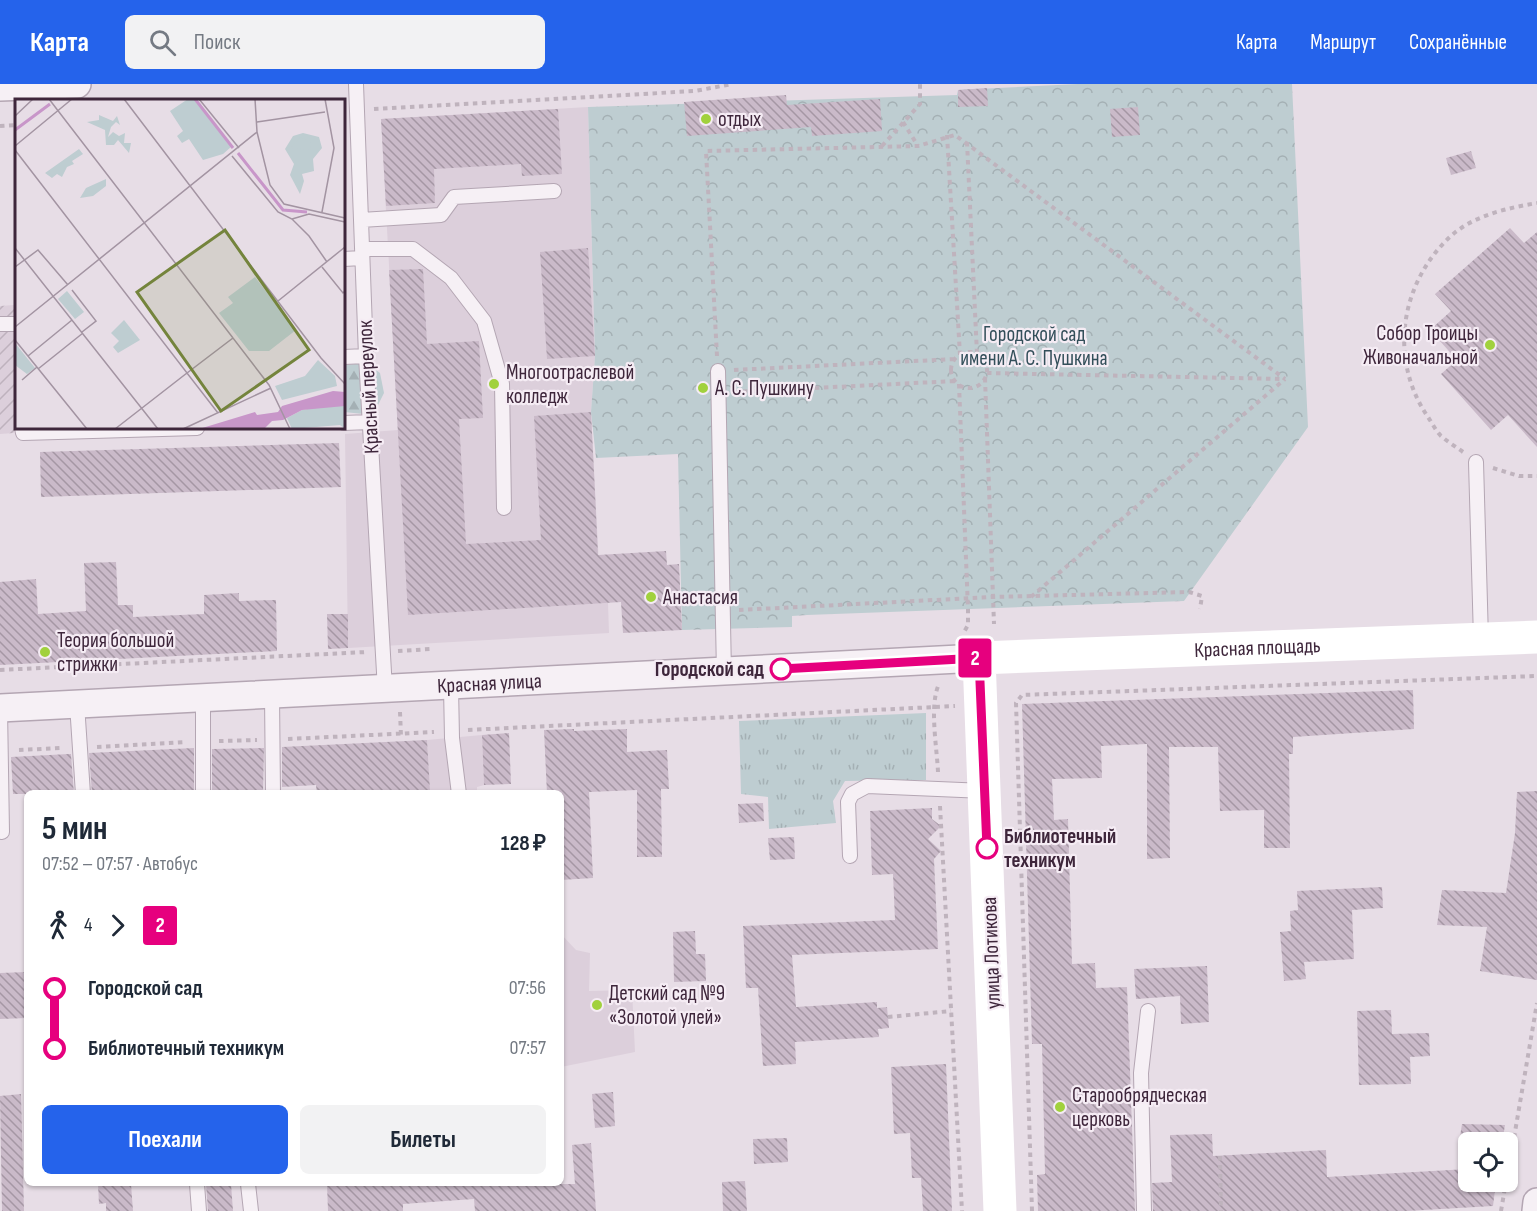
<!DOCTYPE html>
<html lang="ru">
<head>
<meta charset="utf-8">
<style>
	body { margin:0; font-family:"Sofia Sans Condensed",sans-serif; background:#f2f2f3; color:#1f2937; height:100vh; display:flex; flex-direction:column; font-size:22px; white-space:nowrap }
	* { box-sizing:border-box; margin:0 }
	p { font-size:20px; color:#747a83 }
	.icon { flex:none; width:33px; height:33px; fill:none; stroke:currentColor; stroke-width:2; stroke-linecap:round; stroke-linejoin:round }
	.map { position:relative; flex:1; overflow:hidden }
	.side { position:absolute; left:24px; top:706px; width:540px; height:396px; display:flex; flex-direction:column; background:#fff; border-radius:9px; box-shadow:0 2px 4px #0004 }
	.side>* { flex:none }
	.badge { padding:0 12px; border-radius:4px; font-size:21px; line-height:39px }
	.tools { position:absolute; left:1458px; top:1048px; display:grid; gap:12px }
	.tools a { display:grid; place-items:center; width:60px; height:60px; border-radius:9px; background:#fff; box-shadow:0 2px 4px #0004; font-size:30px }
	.map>.badge { position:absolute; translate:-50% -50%; box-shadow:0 0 0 3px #fff }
	.legs { display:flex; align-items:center; gap:9px; height:66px; padding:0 18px; font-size:20px }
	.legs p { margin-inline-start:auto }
	.headline { display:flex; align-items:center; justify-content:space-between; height:102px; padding:0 18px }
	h1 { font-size:33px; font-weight:700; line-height:45px }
	.button { display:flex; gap:12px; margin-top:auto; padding:12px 18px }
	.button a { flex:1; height:69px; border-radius:9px; background:#2563eb; color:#fff; font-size:24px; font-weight:700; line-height:69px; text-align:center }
	.button a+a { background:#f2f2f3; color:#1f2937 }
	ul { padding:0 18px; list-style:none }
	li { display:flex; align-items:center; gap:21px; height:60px; font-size:22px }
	li i { display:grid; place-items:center; width:9px; height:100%; margin:0 8px; background:currentColor }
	li i::after { content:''; width:15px; height:15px; margin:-8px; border:4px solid; border-radius:50%; background:#fff }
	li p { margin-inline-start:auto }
	li:first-child i { background:linear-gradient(#0000 50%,currentColor 0) }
	li:last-child i { background:linear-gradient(currentColor 50%,#0000 0) }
	header { display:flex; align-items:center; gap:36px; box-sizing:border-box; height:84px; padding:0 30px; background:#2563eb; color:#fff }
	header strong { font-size:28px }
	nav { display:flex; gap:33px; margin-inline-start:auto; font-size:21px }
	.search { width:420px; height:54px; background:#f2f2f3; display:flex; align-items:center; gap:15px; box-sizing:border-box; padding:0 21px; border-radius:9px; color:#747a83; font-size:22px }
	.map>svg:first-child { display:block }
	.built { fill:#dccfdb }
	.industrial { fill:url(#industrial-furrows) }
	.grass { fill:url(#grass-tufts) }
	.forest { fill:url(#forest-firs) }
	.park { fill:url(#park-crowns) }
	.building { fill:url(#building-back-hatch) }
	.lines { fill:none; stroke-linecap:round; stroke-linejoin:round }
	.lane-casing { stroke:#b4a6b3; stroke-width:16 }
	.street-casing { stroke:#b4a6b3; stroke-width:30 }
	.path { stroke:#bfb3bd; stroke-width:4; stroke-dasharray:4.5 4.5; stroke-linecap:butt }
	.lane { stroke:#f6f0f5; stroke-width:14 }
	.street { stroke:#f6f0f5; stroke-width:27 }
	.secondary { stroke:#fff; stroke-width:33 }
	.line-1-casing { stroke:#fff; stroke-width:14 }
	.line-1 { stroke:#e6007e; stroke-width:9 }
	.poi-dot { fill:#a1d13d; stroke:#f5ecf4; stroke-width:2 }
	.stop-1-dot { fill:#fff; stroke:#e6007e; stroke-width:3 }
	.labels { text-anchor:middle; stroke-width:4.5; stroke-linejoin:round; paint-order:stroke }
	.poi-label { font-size:21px; fill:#3e263b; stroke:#f5ecf4; text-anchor:start }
	.park-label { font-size:21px; fill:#334f5a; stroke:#f5ecf4 }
	.street-label { font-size:21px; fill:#3e263b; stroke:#f5ecf4 }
	.stop-label { font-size:21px; font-weight:bold; fill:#3e263b; stroke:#f5ecf4; text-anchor:end }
	.inset-river { fill:none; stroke:#c896c9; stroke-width:3 }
	.inset-road { fill:none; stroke:#a394a2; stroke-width:1.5 }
	.view { fill:#74843c; fill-opacity:0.15; stroke:#74843c; stroke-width:3 }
	.inset-edge { fill:none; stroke:#3e263b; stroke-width:3 }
</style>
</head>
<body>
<header>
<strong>Карта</strong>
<div class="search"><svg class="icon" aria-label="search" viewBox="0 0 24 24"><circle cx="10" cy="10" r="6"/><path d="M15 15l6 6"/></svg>Поиск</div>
<nav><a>Карта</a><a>Маршрут</a><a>Сохранённые</a></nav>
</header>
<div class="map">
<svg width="1537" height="1127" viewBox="0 0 1537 1127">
	<defs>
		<pattern id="industrial-furrows" width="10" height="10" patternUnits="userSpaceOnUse" patternTransform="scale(1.5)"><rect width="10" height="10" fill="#dccfdb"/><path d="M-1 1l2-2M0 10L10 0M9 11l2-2" fill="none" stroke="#beb2bd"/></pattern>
		<pattern id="grass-tufts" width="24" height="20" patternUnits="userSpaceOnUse" patternTransform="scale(1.5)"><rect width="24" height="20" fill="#becdd1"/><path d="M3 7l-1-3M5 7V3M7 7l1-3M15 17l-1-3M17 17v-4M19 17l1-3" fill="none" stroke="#a4b0b4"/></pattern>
		<pattern id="forest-firs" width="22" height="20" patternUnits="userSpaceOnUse" patternTransform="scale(1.5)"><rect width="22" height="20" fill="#becdd1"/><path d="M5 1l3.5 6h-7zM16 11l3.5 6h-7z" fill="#a4b0b4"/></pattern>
		<pattern id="park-crowns" width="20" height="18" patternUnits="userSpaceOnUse" patternTransform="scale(1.5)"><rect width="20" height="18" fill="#becdd1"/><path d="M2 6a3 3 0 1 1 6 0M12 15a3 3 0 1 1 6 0" fill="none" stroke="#a4b0b4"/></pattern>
		<pattern id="building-back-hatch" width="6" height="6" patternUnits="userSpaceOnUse" patternTransform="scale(1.5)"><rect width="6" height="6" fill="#cabac9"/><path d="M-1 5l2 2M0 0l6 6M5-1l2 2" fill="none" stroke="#a597a4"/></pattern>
	</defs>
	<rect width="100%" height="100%" fill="#e7dde6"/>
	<path class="built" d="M588 23 595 272 591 328 601 519H608L609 549 348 564 345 350 398 346 381 35Z
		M482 651 484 701 477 703V709H430L427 656Z
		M561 850 576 866 590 869 589 907 632 906 635 968 561 983Z"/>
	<path class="industrial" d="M14 221V349L0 350V222Z"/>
	<path class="grass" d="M926 629V696L845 697 833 717 836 739 769 745 768 713 741 710 739 637Z"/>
	<path class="forest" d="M367 279 380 289 384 309 373 331 344 328V281Z"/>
	<path class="park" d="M1078 0H1292L1308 343 1184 517 807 531 792 532V543L682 546 678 370 596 374 591 328 595 272 588 23 957 11 958 6Z"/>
	<path class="building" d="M987 4 988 22 958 23V6Z
		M786 11 787 21 880 15 882 47 812 52 811 43 687 52 684 18Z
		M1138 23 1140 51 1112 53 1110 25Z
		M558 25 562 90 522 92 521 80 434 85 435 119 386 122 381 35Z
		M1471 67 1476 84 1451 91 1446 74Z
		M1510 144 1524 159 1537 148V363L1508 331 1491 346 1441 290 1457 276 1430 246 1451 227 1435 210Z
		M588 164 595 272 547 275 540 168Z
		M423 185 427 260 479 257 483 334 459 335 466 460 541 456 534 332 591 328 598 471 666 467 667 481 679 480 682 546 623 549 621 518 408 531 389 186Z
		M339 359 341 403 41 413 40 368Z
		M116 478 118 521H133V533L204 530V511L239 509V517L276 516 277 567 0 581V498L36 495 38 530 86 527 84 479Z
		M327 530H348V564L328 565Z
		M1413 606 1414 645 1293 653V670H1289L1290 764H1264V726L1220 727 1218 663H1169L1170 774 1147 775V660L1101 662 1102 694 1052 695 1054 736 1068 735 1072 880 1095 879 1096 904 1127 903 1135 1127H1038L1037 1091 1045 1090 1042 960H1032L1022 620Z
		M574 645V647L627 645V668L667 666 669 705H661L662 773H637V706L589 708 593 794 561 796V710H547L544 646Z
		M509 649 511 700 484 701 482 651Z
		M427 656 430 706 317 710 316 701 282 703V663Z
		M194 664V710H92L89 669Z
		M264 664 263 710H212V665Z
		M69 670H71L74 710H13L11 673Z
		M1537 707V896L1480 887 1487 843 1437 841 1442 806 1506 809 1515 749 1517 708Z
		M763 719 764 737 739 739 738 720Z
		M932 724V735L941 742 928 755 941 767 934 775 938 865 792 871 796 923 877 918V924L887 923 889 944 878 945 879 953 795 958 796 980 763 982 758 904H746L743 842 895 836 893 790 872 791 870 727Z
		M794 753 795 775 770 776 768 754Z
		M1382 803 1383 824 1352 826 1354 875 1304 878 1306 895 1284 897 1280 848 1291 847 1290 827 1298 826 1297 807Z
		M695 847 696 870H705L706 897 674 898 673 848Z
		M1207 882 1209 938 1181 940 1180 912 1136 915 1134 885Z
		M27 888V934L0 935V889Z
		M1391 926 1392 950 1429 949 1430 972 1410 973 1411 1000 1359 1001 1357 927Z
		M946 980 952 1127H923L921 1094H912L910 1049 894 1050 891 983Z
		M613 1008 615 1042 595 1044 592 1010Z
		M21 1010 24 1127H2L0 1012Z
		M1462 1040 1505 1041 1502 1059H1459Z
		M1212 1050 1213 1072 1326 1066 1327 1093 1468 1085V1098H1496L1493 1122 1407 1127H1153L1152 1099 1172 1098 1170 1051Z
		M787 1054 788 1078 754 1080 753 1055Z
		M591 1059 596 1127H475L474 1115 403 1120V1127H328L327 1100H575L572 1061Z
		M745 1097 747 1127H723L722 1098Z
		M98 1100H131L133 1127H106V1119L99 1120Z
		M206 1100H231L233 1127H208Z"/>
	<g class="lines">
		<g class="lane-casing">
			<path id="lane" d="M356 0 366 272 385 606
				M361 136 441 131 454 113 554 107
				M362 165H413L451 194 484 237 502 300 504 424
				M344 175 362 174
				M0 240H16
				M344 273 366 272
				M718 287 724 589
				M344 339 369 338
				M22 344 23 349 197 344
				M1476 378 1481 555
				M451 603 452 654 459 710
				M272 611 273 710
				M203 614V710
				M77 620 83 710
				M0 624 2 748
				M850 772 848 718 852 710 867 702 985 707
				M197 1100 199 1127
				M248 1100 251 1127
				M1144 1127 1141 989 1148 927"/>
		</g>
		<g class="street-casing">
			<g id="street">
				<path d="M0 3 77 0"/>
				<path id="s1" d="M0 624 979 574"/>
				<path d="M1536 1127 1537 1118"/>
			</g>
		</g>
		<path class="path" d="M374 25 695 7 732 0
			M903 38 918 62
			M0 42 16 41
			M947 51 960 271
			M967 58 977 270
			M882 62 920 20V0
			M951 286a18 18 0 1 1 36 0a18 18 0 1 1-36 0Z
			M717 272 706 67 918 62 955 51 1285 295
			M734 286 956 275
			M987 289 1284 295
			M985 294 994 540
			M959 300 968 525V541L963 550
			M734 308 955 297
			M1463 368C1456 363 1448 358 1441 352 1436 347 1432 339 1428 333 1388 275 1400 198 1452 151 1475 131 1508 124 1537 119
			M1493 384 1519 392H1537
			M1031 513 1285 295
			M739 526 993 513 1189 508 1202 512 1200 525
			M398 567 431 565
			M0 586 367 568
			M400 628 401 652
			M468 646 955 622
			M288 655 434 648
			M219 657 257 656
			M97 663 185 658
			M19 666 62 664
			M938 688C937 664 929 621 939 600
			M940 722 962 1127
			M888 933 951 927
			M1220 1072 1221 1127
			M1508 1089 1537 919
			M1032 1127 1016 619 1022 611 1537 592
			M1501 1127 1506 1098"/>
		<use href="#lane" class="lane"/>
		<use href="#street" class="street"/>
		<path class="secondary" id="s2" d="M1000 1127 979 574 1537 553"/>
	</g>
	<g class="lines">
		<g class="line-1-casing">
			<path id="line-1" d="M781 585 979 574 987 764"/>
		</g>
		<use href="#line-1" class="line-1"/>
	</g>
	<g class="poi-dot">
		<circle cx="706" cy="35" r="6"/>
		<circle cx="1490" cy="261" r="6"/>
		<circle cx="494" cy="300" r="6"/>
		<circle cx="703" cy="304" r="6"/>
		<circle cx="651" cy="513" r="6"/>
		<circle cx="45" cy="568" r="6"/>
		<circle cx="597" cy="921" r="6"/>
		<circle cx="1060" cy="1023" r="6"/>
	</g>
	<g class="stop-1-dot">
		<circle cx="781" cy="585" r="10"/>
		<circle cx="987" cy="764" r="10"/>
	</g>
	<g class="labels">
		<g class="poi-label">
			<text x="718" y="42">отдых</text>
			<text x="1478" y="256" text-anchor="end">Собор Троицы<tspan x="1478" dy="24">Живоначальной</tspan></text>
			<text x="506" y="295">Многоотраслевой<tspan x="506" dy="24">колледж</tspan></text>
			<text x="715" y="311">А. С. Пушкину</text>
			<text x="663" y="520">Анастасия</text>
			<text x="57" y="563">Теория большой<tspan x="57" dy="24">стрижки</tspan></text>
			<text x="609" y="916">Детский сад №9<tspan x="609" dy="24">«Золотой улей»</tspan></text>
			<text x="1072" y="1018">Старообрядческая<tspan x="1072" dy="24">церковь</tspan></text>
		</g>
		<g class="park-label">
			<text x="1034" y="257">Городской сад<tspan x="1034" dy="24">имени А. С. Пушкина</tspan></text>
		</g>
		<g class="street-label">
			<text transform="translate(368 303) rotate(-93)" y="7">Красный переулок</text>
			<text dy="7" stroke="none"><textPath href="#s2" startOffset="832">Красная площадь</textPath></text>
			<text dy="7" stroke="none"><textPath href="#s1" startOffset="490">Красная улица</textPath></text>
			<text transform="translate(991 869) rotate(-92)" y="7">улица Лотикова</text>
		</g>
		<g class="stop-label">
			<text x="764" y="592">Городской сад</text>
			<text x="1004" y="759" text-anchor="start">Библиотечный<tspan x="1004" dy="24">техникум</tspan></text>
		</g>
	</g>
	<g transform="translate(15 15)">
		<rect width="330" height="330" fill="#e7dde6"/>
		<path d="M84 16 98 22 102 17 105 26 101 23 96 28 93 38 98 33 104 37 110 34 109 44H116L114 54 103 41 99 46H91L90 31 72 23 84 21ZM288 34 304 38 307 49 298 60 299 72 287 75 289 82 285 95 275 76 279 65 270 50 278 37ZM64 50 68 55 57 62 59 65 52 68 47 78 42 75 37 79 30 74ZM91 80V87L78 97 65 99 71 89ZM109 221 125 241 103 254 98 248 104 242 96 234ZM321 305 330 307V330L325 326 277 330 272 319 287 311Z" fill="#becdd1"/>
		<path d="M285 38 296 43 295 51 276 49Z" fill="#becdd1"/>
		<path d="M240 178 281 231 254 252H234L204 214 218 204 213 198ZM52 192 69 213 60 220 43 200ZM0 244 20 269 12 275 0 266ZM303 261 320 277 322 287 267 301 260 287 290 277Z" fill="#becdd1"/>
		<path d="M173 0H179L216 48 208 55 188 61 174 40 167 44 162 37 168 32 155 12Z" fill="#becdd1"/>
		<path d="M318 292 330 293V307L287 311 268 321 257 322 249 330H184L240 313 242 316 263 313 267 307Z" fill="#c896c9"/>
		<path class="inset-river" d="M180 0 218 49M0 31 35 5M223 54 268 111 292 113"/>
		<path class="inset-road" d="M34 0 218 239M109 0 306 259 330 285M184 0 224 49M240 0 242 33M0 17 18 0M242 23 310 13M242 33 255 86 269 105 330 119M0 47 57 0M0 51 172 274 218 239 254 286 275 330M217 57 263 113 277 120 294 137 312 163M307 113 319 49 310 0M277 120 294 115 330 123M0 149 143 330M0 168 23 151 53 186M307 168 328 194 330 192M57 191 81 222 67 233M263 202 330 148M0 228 242 33M0 241 72 330M13 257 57 221M23 270 68 234M7 281 22 268M100 330 172 274 203 314M168 330 256 289"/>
		<path class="view" d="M210 131 294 251 206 312 122 193Z"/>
		<rect width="330" height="330" class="inset-edge"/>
	</g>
</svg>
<div class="tools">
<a><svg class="icon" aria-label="locate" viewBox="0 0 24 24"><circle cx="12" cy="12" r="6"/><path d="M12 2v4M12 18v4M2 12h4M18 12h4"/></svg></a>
</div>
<b class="badge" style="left:975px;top:574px;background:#e6007e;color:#fff">2</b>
<section class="side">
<div class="headline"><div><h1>5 мин</h1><p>07:52 – 07:57 · Автобус</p></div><b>128 ₽</b></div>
<div class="legs"><svg class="icon" aria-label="walk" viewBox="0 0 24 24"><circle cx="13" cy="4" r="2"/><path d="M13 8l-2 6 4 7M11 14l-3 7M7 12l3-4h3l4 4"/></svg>4<svg class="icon" aria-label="forward" viewBox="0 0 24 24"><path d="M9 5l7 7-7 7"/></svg><b class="badge" style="background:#e6007e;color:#fff">2</b></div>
<ul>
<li><i style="color:#e6007e"></i><b>Городской сад</b><p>07:56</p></li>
<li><i style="color:#e6007e"></i><b>Библиотечный техникум</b><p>07:57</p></li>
</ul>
<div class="button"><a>Поехали</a><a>Билеты</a></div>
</section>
</div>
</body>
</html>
